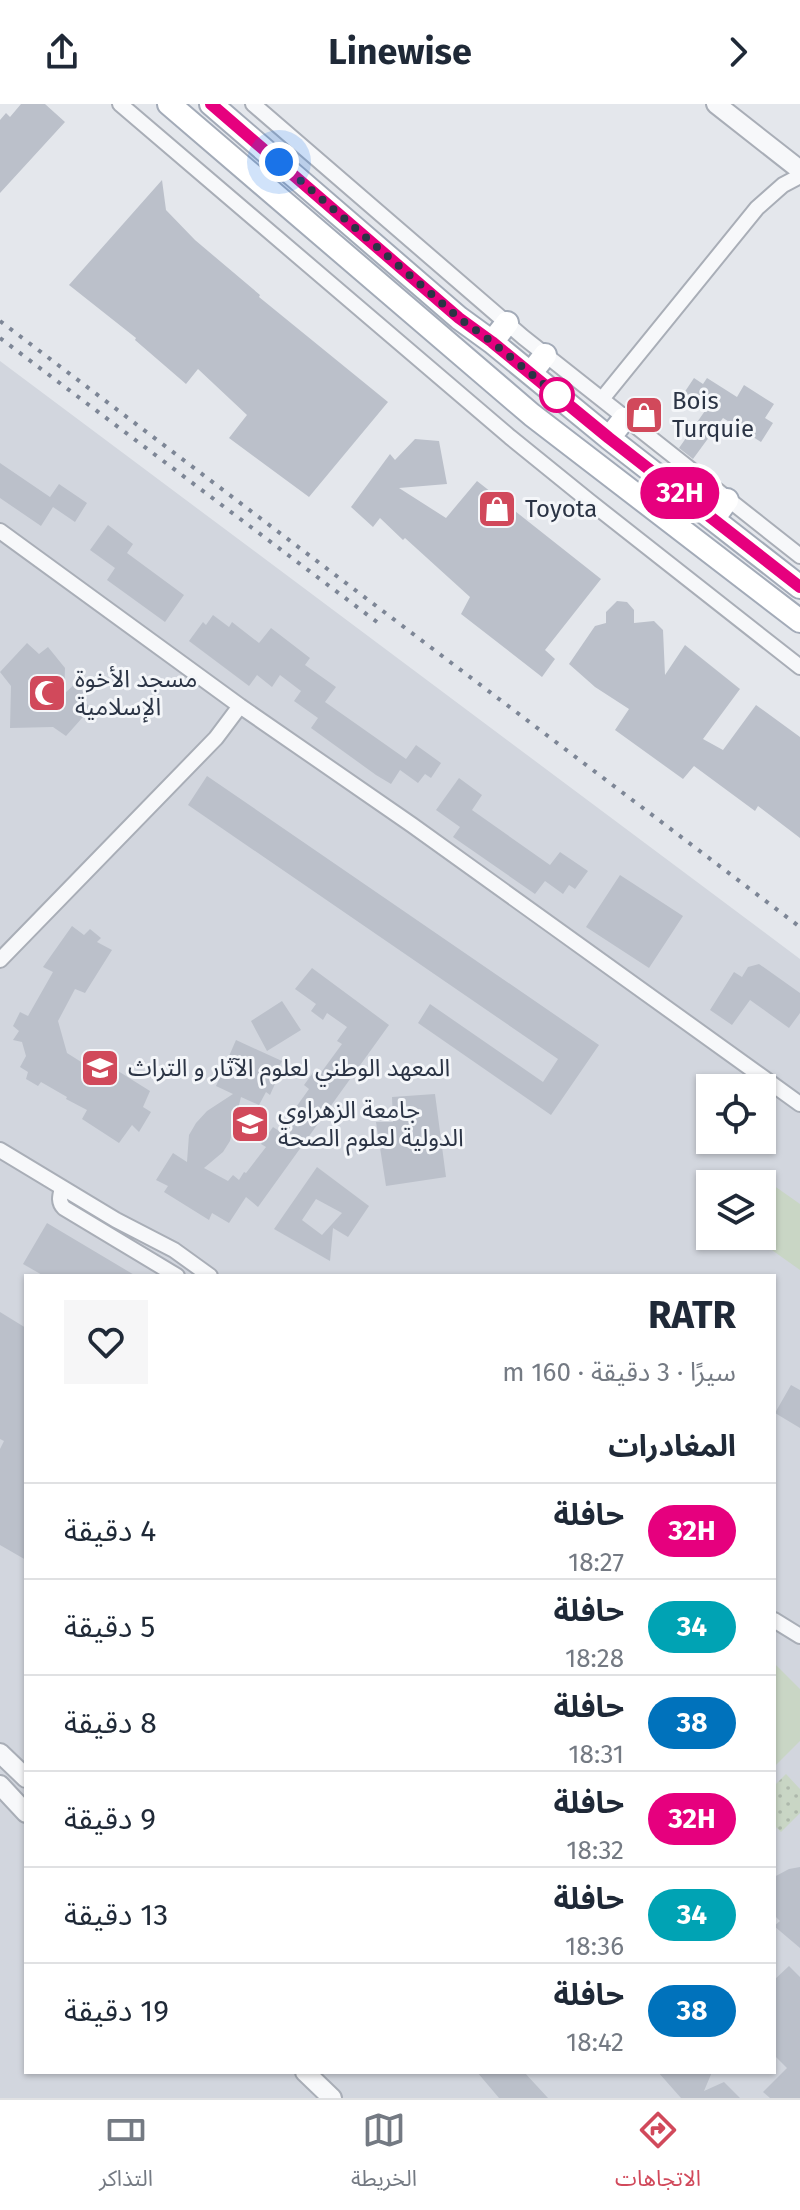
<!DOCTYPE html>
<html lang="ar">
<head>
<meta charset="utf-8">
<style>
	body { margin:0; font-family:"Fira Sans","Noto Sans Arabic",sans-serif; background:#f6f6f7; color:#1f2937; direction:rtl; height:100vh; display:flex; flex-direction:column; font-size:30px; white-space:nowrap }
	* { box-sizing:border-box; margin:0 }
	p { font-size:26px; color:#747a83 }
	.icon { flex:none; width:44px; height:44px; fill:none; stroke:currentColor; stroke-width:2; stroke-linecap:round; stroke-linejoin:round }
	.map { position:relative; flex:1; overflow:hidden; direction:ltr }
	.details { position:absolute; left:24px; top:1170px; width:752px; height:800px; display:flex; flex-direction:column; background:#fff; border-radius:0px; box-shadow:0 2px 6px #0004; direction:rtl }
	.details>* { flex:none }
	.badge { padding:0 16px; border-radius:26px; font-size:28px; line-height:52px }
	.tools { position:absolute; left:696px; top:970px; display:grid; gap:16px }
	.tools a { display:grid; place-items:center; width:80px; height:80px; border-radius:0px; background:#fff; box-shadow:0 2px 6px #0004; font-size:40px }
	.you { position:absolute; width:40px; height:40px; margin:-20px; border:6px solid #fff; border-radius:50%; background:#1a73e8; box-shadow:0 0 0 12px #1a73e833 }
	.map>.badge { position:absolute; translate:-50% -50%; box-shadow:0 0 0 4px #fff }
	h2 { padding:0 40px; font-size:30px; line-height:72px }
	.round { display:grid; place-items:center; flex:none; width:84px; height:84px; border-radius:0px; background:#f6f6f7 }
	.head { display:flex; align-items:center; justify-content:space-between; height:136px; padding:0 40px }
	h1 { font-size:38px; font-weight:700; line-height:60px }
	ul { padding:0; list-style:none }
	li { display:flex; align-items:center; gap:24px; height:96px; padding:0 40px; border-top:2px solid #e0e1e3 }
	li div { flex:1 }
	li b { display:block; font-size:30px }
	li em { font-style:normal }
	li .badge { min-width:88px; font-weight:700; text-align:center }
	header { display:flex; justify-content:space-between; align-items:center; height:104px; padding:0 40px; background:#fff; font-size:36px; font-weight:700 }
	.menu { display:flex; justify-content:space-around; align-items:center; height:112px; border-top:2px solid #e0e1e3; background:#fff; font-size:22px; color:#747a83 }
	.menu a { display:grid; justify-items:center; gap:4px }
	.menu .on { color:#d1495b }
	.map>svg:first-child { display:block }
	.built { fill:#d2d6de; fill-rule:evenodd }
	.grass { fill:url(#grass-dots) }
	.green { fill:#c9d6c5 }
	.building { fill:#bbc0ca; fill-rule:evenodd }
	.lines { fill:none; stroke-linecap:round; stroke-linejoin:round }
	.minor-casing { stroke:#a9aeb7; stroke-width:18 }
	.tertiary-casing { stroke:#a9aeb7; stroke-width:22 }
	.primary-casing { stroke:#a3abb8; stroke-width:26 }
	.minor { stroke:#f7f8fa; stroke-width:14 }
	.tertiary { stroke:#f7f8fa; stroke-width:18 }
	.primary { stroke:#fff; stroke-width:22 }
	.rail { stroke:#7d8696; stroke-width:4; stroke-dasharray:4 8; stroke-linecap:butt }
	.line-casing { stroke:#fff; stroke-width:18 }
	.line { stroke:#e6007e; stroke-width:12 }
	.walk { stroke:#2b3445; stroke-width:8; stroke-dasharray:0 14.4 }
	.stop-dot { fill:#fff; stroke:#e6007e; stroke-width:4 }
	.labels { text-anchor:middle; stroke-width:6; stroke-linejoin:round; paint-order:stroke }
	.poi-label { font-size:24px; fill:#2b3445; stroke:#f4f6f9; text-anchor:start }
</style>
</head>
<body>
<header><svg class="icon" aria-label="forward" viewBox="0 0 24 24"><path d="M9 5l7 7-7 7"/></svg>Linewise<svg class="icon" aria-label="share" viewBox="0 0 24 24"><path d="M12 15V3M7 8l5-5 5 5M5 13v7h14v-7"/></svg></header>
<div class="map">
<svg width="800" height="1994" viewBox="0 0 800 1994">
	<defs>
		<pattern id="grass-dots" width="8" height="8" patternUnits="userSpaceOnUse" patternTransform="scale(2)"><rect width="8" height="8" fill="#c9d6c5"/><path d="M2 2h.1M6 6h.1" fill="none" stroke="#adb8ab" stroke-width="1.8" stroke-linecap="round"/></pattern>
	</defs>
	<rect width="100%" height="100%" fill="#e4e7ec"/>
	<path class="built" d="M0 257 800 855V1994H0ZM710 984H762V1036H710ZM710 1080H762V1132H710ZM26 1172H774V1968H26Z"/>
	<path class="grass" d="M786 1670 800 1685V1709L781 1728 774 1721V1682Z"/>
	<path class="green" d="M773 1081 800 1100V1166L752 1132H762V1096Z
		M774 1559 800 1585V1637L774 1663Z"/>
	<path class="building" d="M21 0H45L65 18 0 89V16L6 9 10 13Z
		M162 76 166 106 195 136 260 191 259 193 388 298 309 393 229 334 247 311 198 265 186 280 135 236 136 234 69 181Z
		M694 274 703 280 707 274 737 293 744 281 774 300 765 314 773 319 761 338 723 314 693 355 679 344 707 304 684 289Z
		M415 335 439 337 447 380 399 384 446 414 477 377 601 475 545 546 555 555 542 573 461 510 470 493 405 434 403 436 380 414 373 423 351 403 390 350 395 356Z
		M0 359 50 393 59 380 87 399 75 418 53 403 41 422 0 394Z
		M108 421 133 440 127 449 184 491 165 518 107 476 115 464 90 446Z
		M617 497 627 498 634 506V519L654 517 663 526 665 571 685 541 740 585 703 635 723 646 756 601 800 633V734L758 702 755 707 694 662 683 675 615 626 629 605 595 583 569 560 595 522 606 519V508Z
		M213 511 229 523 232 518 259 539 271 524 310 554 305 561 336 583 325 598 406 655 416 641 441 659 431 674 425 670 418 679 400 666 391 680 376 671 311 624 318 614 294 597 301 587 280 571 272 583 257 571 249 582 189 537 203 518 206 521Z
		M27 539 39 550 48 543 65 564 64 590 79 576 87 585 80 593 91 604 66 632 53 623 10 624 11 582 0 568Z
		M207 672 599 941 551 1011 418 919 430 900 543 978 558 955 188 701Z
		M459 674 482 691 472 706 550 761 560 748 588 767 575 785 569 781 563 790 545 777 535 790 453 733 460 723 436 706Z
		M620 771 683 812 649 864 586 823Z
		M72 822 84 831 90 825 101 834 97 838 112 846 85 889 75 885 58 917 67 949 105 973 110 962 150 987 143 1003 151 1008 139 1028 132 1021 119 1039 82 1015 87 1006 66 995 67 993 41 978 38 982 26 975 28 968 20 963 26 952 22 938 13 936 19 927 13 922 20 908 28 912 53 868 43 863Z
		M759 860 800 889V909L789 924 750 896 732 921 710 906 734 868 742 873 748 863Z
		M312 864 389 921 258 1103 246 1093 229 1119 212 1109 209 1116 164 1088 168 1082 156 1076 173 1049 187 1058 189 1031 196 1019 207 1007 233 990 216 982 236 936 282 957 274 972 278 973 270 991 266 988 259 1001 241 993 230 1037 223 1048 204 1064 228 1077 233 1071 239 1076 244 1068 246 1069 266 1043 261 1040 273 1023 279 1027 309 985 304 981 315 966 320 970 342 940 337 937 347 923 327 909 323 916 311 907 316 900 295 885Z
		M282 897 301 926 267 947 251 917Z
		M435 990 446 1073 386 1082 376 1018H393L392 993Z
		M317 1063 369 1102 348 1133 333 1124 330 1157 274 1125ZM316 1095 342 1109 322 1131 302 1116Z
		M47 1119 136 1172H44L23 1160Z
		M0 1208 26 1224V1456L0 1441V1345L4 1337 0 1335Z
		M791 1281 800 1286V1324L775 1309Z
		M800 1763V1844L774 1822 780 1817 774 1811V1773L789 1765Z
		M789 1862 800 1873V1994H770L763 1988 787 1964 774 1951V1876Z
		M477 1968H524L548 1994H499Z
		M658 1968H712L704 1987 724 1978 740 1994H681Z"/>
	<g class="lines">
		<g class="minor-casing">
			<path id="minor" d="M120 0 510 333 589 397 800 563
				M253 0 523 233 800 452
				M602 295 757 104 783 81 800 72
				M0 427 240 602 412 721 800 1000
				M0 856 216 634 240 602
				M0 1046 116 1116 174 1146 210 1172
				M62 1084C60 1092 58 1098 64 1104L177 1172
				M774 1516 800 1532"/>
		</g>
		<g class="tertiary-casing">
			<path id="tertiary" d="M716 0 800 66
				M0 1649 26 1674
				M0 1681 26 1709
				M305 1968 332 1994"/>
		</g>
		<g class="primary-casing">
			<path id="primary" d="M169 0 532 311 800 517
				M211 0 459 214 492 238 609 334 800 483
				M492 238 507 219
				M531 269 545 251
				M609 334 624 315
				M714 414 727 396"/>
		</g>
		<use href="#minor" class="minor"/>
		<use href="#tertiary" class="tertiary"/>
		<use href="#primary" class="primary"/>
		<path class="rail" d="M0 217 800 823
			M0 234 377 518"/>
	</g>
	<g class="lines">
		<g class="line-casing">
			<path id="line" d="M211 0 459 214 492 238 609 334 800 483"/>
		</g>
		<use href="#line" class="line"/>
		<path class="walk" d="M279 58 459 214 492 238 557 291"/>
	</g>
	<defs>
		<g id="shop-square" transform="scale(2)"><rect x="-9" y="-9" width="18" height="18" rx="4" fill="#d1495b" stroke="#f4f6f9"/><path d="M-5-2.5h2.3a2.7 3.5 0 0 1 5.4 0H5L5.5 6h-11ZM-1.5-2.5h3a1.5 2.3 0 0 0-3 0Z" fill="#fff"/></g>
		<g id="mosque-square" transform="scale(2)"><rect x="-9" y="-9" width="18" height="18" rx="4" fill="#d1495b" stroke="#f4f6f9"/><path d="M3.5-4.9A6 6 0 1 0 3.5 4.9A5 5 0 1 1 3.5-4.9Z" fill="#fff"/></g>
		<g id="university-square" transform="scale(2)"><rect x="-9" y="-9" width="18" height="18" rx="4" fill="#d1495b" stroke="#f4f6f9"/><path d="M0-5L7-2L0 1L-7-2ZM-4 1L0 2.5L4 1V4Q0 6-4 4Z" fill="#fff"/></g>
	</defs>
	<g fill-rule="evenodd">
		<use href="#shop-square" x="644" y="311"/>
		<use href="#shop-square" x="497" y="405"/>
		<use href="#mosque-square" x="47" y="589"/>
		<use href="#university-square" x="100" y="964"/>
		<use href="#university-square" x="250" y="1020"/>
	</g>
	<circle class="stop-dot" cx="557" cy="291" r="16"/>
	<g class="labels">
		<g class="poi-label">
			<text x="672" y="305">Bois<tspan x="672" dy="28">Turquie</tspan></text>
			<text x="525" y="413">Toyota</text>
			<text x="75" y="583">مسجد الأخوة<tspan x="75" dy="28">الإسلامية</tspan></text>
			<text x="128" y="972">المعهد الوطني لعلوم الآثار و التراث</text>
			<text x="278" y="1014">جامعة الزهراوي<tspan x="278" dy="28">الدولية لعلوم الصحة</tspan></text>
		</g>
	</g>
</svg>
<div class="tools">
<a><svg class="icon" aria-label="locate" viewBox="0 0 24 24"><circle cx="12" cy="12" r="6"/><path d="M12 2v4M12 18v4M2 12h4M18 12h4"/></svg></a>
<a><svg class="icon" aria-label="layers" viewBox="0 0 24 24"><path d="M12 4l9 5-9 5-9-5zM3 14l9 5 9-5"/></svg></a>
</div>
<div class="you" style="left:279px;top:58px"></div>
<b class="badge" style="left:680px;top:389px;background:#e6007e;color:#fff">32H</b>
<section class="details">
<div class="head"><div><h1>RATR</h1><p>سيرًا · 3 دقيقة · 160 m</p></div><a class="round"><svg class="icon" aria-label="heart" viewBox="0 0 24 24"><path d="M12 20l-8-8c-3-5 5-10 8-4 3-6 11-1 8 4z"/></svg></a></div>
<h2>المغادرات</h2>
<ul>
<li><span class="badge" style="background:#e6007e;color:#fff">32H</span><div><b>حافلة</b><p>18:27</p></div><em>4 دقيقة</em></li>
<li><span class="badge" style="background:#00a3b4;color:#fff">34</span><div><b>حافلة</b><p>18:28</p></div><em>5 دقيقة</em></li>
<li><span class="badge" style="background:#0072bc;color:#fff">38</span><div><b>حافلة</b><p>18:31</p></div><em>8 دقيقة</em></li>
<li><span class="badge" style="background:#e6007e;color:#fff">32H</span><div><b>حافلة</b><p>18:32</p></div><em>9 دقيقة</em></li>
<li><span class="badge" style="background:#00a3b4;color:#fff">34</span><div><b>حافلة</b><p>18:36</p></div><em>13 دقيقة</em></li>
<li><span class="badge" style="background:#0072bc;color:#fff">38</span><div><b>حافلة</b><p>18:42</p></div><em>19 دقيقة</em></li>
</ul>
</section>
</div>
<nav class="menu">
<a class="on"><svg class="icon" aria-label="directions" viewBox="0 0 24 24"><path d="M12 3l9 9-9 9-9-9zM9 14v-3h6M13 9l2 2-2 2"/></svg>الاتجاهات</a>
<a><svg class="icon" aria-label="map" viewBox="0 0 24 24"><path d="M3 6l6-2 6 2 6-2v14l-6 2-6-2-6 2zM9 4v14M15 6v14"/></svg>الخريطة</a>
<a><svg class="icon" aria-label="tickets" viewBox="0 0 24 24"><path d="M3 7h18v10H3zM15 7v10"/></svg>التذاكر</a>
</nav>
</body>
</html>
